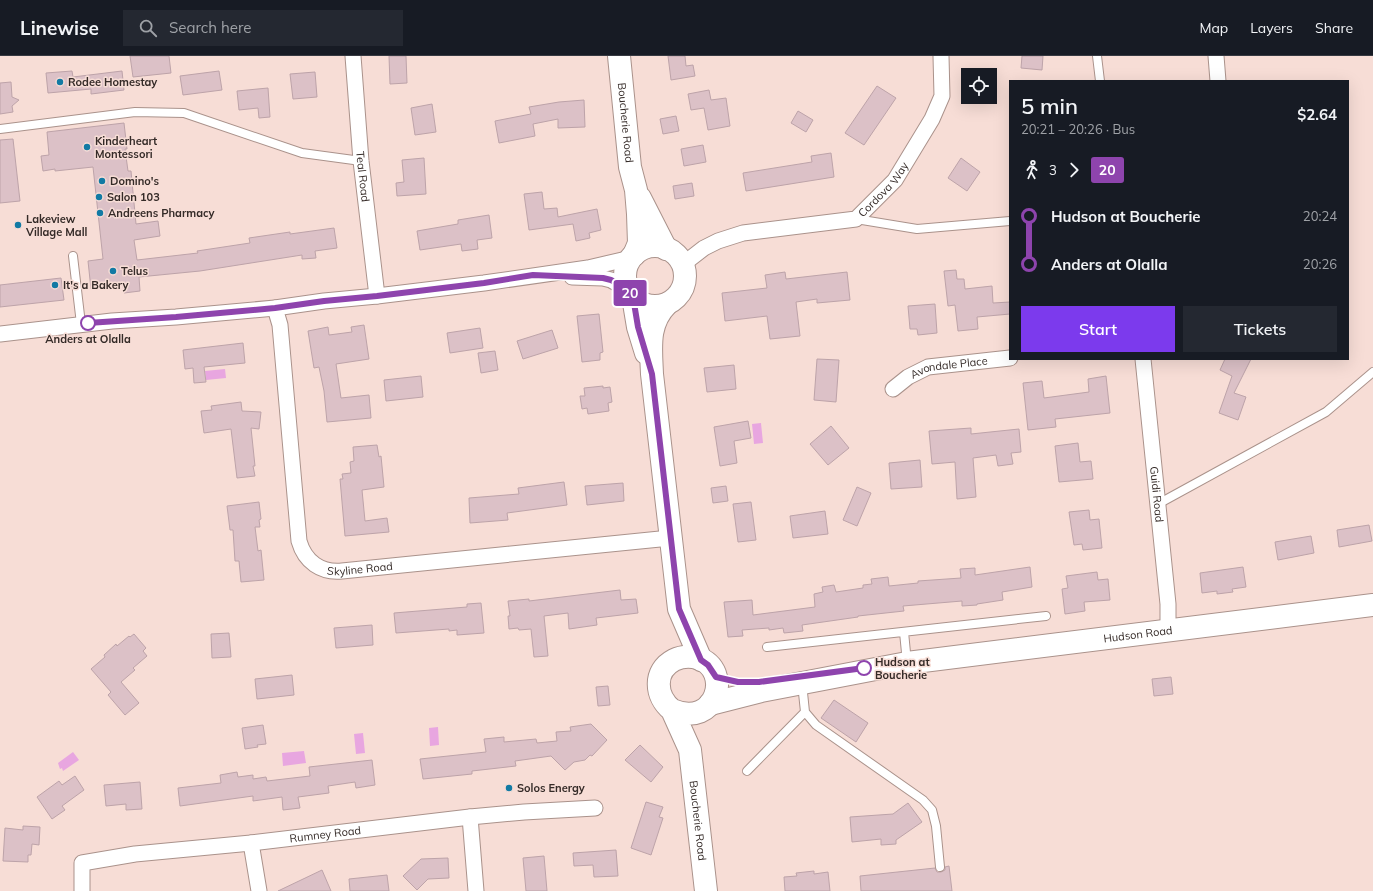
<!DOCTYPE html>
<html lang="en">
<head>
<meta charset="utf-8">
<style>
	body { margin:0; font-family:Mulish,sans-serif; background:#242831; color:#f1f3f6; height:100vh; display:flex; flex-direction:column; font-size:15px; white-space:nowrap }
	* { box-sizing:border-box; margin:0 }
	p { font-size:13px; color:#9ea1a6 }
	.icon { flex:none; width:22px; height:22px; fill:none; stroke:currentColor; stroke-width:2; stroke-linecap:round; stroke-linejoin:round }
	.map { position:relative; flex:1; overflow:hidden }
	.sheet { position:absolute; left:1009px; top:24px; width:340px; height:280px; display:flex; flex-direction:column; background:#171b24; border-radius:0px; box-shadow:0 4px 16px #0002 }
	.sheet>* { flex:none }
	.badge { padding:0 8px; border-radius:3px; font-size:14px; line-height:26px }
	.fabs { position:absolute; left:961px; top:12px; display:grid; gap:8px }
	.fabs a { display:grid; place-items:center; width:36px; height:36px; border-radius:0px; background:#171b24; box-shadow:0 4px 16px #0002; font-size:20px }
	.map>.badge { position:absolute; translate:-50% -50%; box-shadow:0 0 0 2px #fff }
	.legs { display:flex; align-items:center; gap:6px; height:44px; padding:0 12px; font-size:13px }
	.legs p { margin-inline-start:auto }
	.overview { display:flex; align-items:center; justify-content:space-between; height:68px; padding:0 12px }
	h1 { font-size:22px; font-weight:600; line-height:30px }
	.cta { display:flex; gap:8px; margin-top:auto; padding:8px 12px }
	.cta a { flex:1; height:46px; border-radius:0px; background:#7c3aed; color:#fff; font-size:16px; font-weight:600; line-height:46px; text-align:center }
	.cta a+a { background:#242831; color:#f1f3f6 }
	ul { padding:0 12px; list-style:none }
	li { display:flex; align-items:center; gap:14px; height:48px; font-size:15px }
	li i { display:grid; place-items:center; width:6px; height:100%; margin:0 5px; background:currentColor }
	li i::after { content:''; width:10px; height:10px; margin:-5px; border:3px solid; border-radius:50%; background:#171b24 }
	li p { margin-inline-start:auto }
	li:first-child i { background:linear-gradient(#0000 50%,currentColor 0) }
	li:last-child i { background:linear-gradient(currentColor 50%,#0000 0) }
	header { display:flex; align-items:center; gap:24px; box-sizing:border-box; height:56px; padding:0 20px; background:#171b24; border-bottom:1px solid #363941 }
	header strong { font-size:19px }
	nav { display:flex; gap:22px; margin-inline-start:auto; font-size:14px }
	.search { width:280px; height:36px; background:#242831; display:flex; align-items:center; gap:10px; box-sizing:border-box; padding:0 14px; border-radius:0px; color:#9ea1a6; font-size:15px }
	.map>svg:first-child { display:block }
	.water { fill:#e8a6e0 }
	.building { fill:#dcc1c7; stroke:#bda3a9 }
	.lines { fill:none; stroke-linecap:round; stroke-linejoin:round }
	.lane-casing { stroke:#aa928b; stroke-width:10 }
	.street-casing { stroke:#aa928b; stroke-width:17 }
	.secondary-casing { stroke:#aa928b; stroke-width:24 }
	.lane { stroke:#fff; stroke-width:8 }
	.street { stroke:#fff; stroke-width:15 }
	.secondary { stroke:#fff; stroke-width:22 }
	.line-1-casing { stroke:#fff; stroke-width:9 }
	.line-1 { stroke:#8e44ad; stroke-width:6 }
	.poi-dot { fill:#127aa4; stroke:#f7ddd6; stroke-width:1.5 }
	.stop-1-dot { fill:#fff; stroke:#8e44ad; stroke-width:2 }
	.labels { text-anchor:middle; stroke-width:3; stroke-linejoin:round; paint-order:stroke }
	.poi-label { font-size:11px; font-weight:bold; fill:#352b28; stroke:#f7ddd6; text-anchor:start }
	.street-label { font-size:11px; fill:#352b28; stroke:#f7ddd6 }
	.stop-label { font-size:11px; font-weight:bold; fill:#352b28; stroke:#f7ddd6 }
</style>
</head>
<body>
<header>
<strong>Linewise</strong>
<div class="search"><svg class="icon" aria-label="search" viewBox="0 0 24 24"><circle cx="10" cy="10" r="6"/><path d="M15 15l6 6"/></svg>Search here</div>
<nav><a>Map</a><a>Layers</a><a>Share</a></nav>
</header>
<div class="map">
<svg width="1373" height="835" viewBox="0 0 1373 835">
	<rect width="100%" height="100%" fill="#f7ddd6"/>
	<path class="water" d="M225 313 226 322 206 324 205 315Z
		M761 367 763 387 754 388 752 368Z
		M438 671 439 689 430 690 429 672Z
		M363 677 365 697 356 698 354 678Z
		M304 695 306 707 283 710 282 697Z
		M73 696 79 704 63 715 62 712 60 713 58 707Z"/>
	<path class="building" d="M130 0H169L171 17 133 21Z
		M389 0H406L407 27 390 28Z
		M668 0H685L686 10 693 9 695 20 671 24Z
		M1022 0H1043L1042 14 1021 12Z
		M72 15 73 21 122 15 124 34 91 38V33L48 37 46 17Z
		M219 15 222 34 183 39 180 20Z
		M315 16 317 41 293 43 290 18Z
		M11 26 12 41 19 44 12 50 13 56 0 58V27Z
		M877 30 896 42 864 89 845 77Z
		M268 32 270 61 259 62 258 52 239 54 237 35Z
		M709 34 711 44 726 42 730 70 708 74 704 52 691 54 688 38Z
		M584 44 585 71 558 72V63L533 68 535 80 499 87 495 65 531 58 529 51 559 46Z
		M432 48 436 76 415 79 411 52Z
		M798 55 813 64 806 76 791 67Z
		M676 60 679 75 663 78 660 63Z
		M124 67 127 93H125L128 115H131L136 168 158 165 160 180 134 184 137 204 198 197 197 195 250 187 249 182 290 176V178L334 172 337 192 315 195 316 202 302 203V199L200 215 139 221 140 235 124 237 123 229 91 233 88 205 103 203 93 111 55 115V113L43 115 41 100 49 99 47 76Z
		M13 83 20 145 0 147V84Z
		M703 89 706 106 684 110 681 93Z
		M831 97 834 121 746 135 743 117 812 106 811 100Z
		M424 102 426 138 397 140 396 127 404 126 402 104Z
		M961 102 980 116 967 135 948 122Z
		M692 127 694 140 675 143 673 130Z
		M542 136 544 153 557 152 558 161 597 153 601 174 589 177 590 182 576 185 573 168 529 174 524 138Z
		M489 159 492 182 477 184 478 193 462 195 461 188 420 194 417 175 458 168V164Z
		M956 214 957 223H964L965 233 992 230 993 247 1010 246V258L977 261 978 273 958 275 955 249 948 250 944 215Z
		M785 216 786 223 847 216 850 244 817 247V243L796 246 800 280 770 283 767 260 725 265 722 237 767 232 765 219Z
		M61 222 64 244 0 251V229Z
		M935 248 937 277 918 279 917 273H910L908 250Z
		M599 258 603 296 600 297V304L582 306 577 260Z
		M364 269 369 303 336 308 341 342 369 339 371 362 327 366 324 335 319 311 314 312 308 275 328 271 329 279 352 276 351 271Z
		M480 272 483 292 450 297 447 277Z
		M552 274 558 292 523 303 517 285Z
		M243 287 245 307 204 311 206 326 194 327 193 312 185 313 183 294Z
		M495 295 498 314 481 317 478 297Z
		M817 303 839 304 836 346 814 344Z
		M1225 303H1251L1234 337 1246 341 1238 364 1219 357 1232 320 1220 314Z
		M734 309 736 333 707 336 704 312Z
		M421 320 423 341 386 345 384 324Z
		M1106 320 1110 357 1055 363 1056 371 1028 374 1023 327 1042 325 1044 342 1089 336 1088 323Z
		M603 330V332L610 331 612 346 608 347 609 355 588 358 587 352 582 353 580 340H585L584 332Z
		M241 346 242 355 261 356 259 373 251 372 255 410H253L255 420 237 422 231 373 204 377 201 355 212 354 211 350Z
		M748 365 751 382 734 385 737 407 720 410 714 371Z
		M831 370 849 392 828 409 810 388Z
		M971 372V378L1019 373 1021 396 1011 397 1013 408 998 410 996 399 973 402 976 441 957 443 955 406 932 408 929 375Z
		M1078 387 1080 406 1091 405 1093 423 1059 426 1055 390Z
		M377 389 379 401 381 400 384 431 362 434 365 465 387 462 389 476 345 480 340 423H343L342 418 351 417 350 406 354 405 353 391Z
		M920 404 922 431 891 433 889 407Z
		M564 426 567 449 507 457 508 464 470 467 469 442 519 438 518 432Z
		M623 427 624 445 587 449 585 430Z
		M726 430 728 445 713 447 711 432Z
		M857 431 871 437 857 470 843 464Z
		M259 446 261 463 259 464 260 471H255L258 495 261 494 264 524 241 526 239 505H235L233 474H230L227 450Z
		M751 446 756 484 738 486 733 448Z
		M1089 454 1090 464 1099 463 1102 492 1083 494 1082 488 1074 489 1069 456Z
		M825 455 828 478 793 482 790 460Z
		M1369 469 1372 485 1339 491 1337 474Z
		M1311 480 1314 497 1278 504 1275 486Z
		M1030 511 1032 531 1002 536 1003 544 977 548V549L962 550V545L903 550 904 555 858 560V561L802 569 803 575 784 577 783 572 769 574V572L742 574 743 580 728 581 724 546 752 544 753 559 815 551 814 538 823 536 822 531 834 529 836 536 863 532V529L872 528 871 523 888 521 889 530 918 527V525L961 522 960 513 975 512V519Z
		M1243 511 1246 531 1232 533 1233 536 1217 538V535L1202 537 1200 517Z
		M1097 516 1098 524 1108 523 1110 544 1084 546 1085 555 1065 558 1062 533 1068 532 1066 520Z
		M620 534 621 544 636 543 638 557 596 562 597 569 569 573 568 557 544 560 548 600 534 601 531 573 519 574 518 572 509 573 508 560H510L508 545 529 543V545Z
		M481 547 484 577 457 579V574L449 575V573L396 577 394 557 467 551V548Z
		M372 569 373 589 336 592 334 572Z
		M229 577 231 601 212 602 211 578Z
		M134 578 146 592 143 595 147 600 133 612 135 614 121 626 139 647 125 659 108 639 111 636 91 613 105 601 104 599 116 588 117 590 129 580 130 581Z
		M292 619 294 639 257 643 255 623Z
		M1171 621 1173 638 1154 640 1152 623Z
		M608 630 610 649 598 650 596 631Z
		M834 644 868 667 856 686 821 662Z
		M591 668 607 684 592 700 590 699 585 704 574 706 565 714 551 700 515 705 516 710 472 715V718L423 723 420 703 486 696 484 683 504 681V686L536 683 537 687 557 685 556 676 571 675 570 671Z
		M263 669 266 688 257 689 258 691 245 693 242 672Z
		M640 689 663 711 651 726 625 704Z
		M372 704 375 729 356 732 355 726 328 730 329 737 298 741 300 752 283 754 282 741 253 745V740L180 750 178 732 221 727 220 719 237 716 238 721 253 719V723L266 721 267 725 310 720 309 711Z
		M75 720 84 734 62 750 65 754 52 763 37 741 59 725 62 729Z
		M140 726 142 753 126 754V748L106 750 104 729Z
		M646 746 663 751 659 761 663 762 651 799 631 792Z
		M908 747 922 766 896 784V788L881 789V783L852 786 850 761 893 758Z
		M23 770 40 771 39 789 32 788 31 799H28V806L3 805 5 772 23 774Z
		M616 794 618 820 594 821 593 809 574 810 573 797Z
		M544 800 547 835H526L523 802Z
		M448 802 449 822 428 823 417 834 403 820 421 803Z
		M949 810 952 835H861L860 820 935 812 937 816H941L945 814V811Z
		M322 814 331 835H278Z
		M814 815V818L828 816 830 835H785L784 821 797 820 796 817Z
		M387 819 389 835H350L349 823Z"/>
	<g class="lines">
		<g class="lane-casing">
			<path id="lane" d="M1097 0 1100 25
				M0 73 135 56 184 57 302 97 361 105
				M856 163 917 173 1010 165
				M73 200 81 268
				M1158 448 1326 356 1373 316
				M904 576 907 607
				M767 591 1046 560
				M805 656 816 669 923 744 932 754 936 770 940 811
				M747 715 805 656 802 627"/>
		</g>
		<g class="street-casing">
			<g id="street">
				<path id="s1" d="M353 0 361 105 377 240"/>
				<path d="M1216 0 1218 25"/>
				<path id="s2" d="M682 209 704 192 718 185 743 177 856 163 895 124 932 63 942 40 941 0"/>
				<path d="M572 221 603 222 611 224 627 233"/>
				<path id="s3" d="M275 252 280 269 299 485C305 506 321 517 342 515L670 482"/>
				<path d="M0 278 112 265 176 261 275 252 324 245 377 240 484 227 588 212 631 202"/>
				<path id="s4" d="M1143 303 1168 548V574"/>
				<path id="s5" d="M893 333 908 321 928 311 1010 302"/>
				<path d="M470 761 476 835"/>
				<path d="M251 787 259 835"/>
				<path id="s6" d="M82 835V807L135 798 251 787 470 761 524 756 595 752"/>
			</g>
		</g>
		<g class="secondary-casing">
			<g id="secondary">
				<path id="s7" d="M619 0 630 111 636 134 638 158 639 187 634 199"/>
				<path d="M640 142 666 193"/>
				<circle cx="655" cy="220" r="30"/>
				<path d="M633 241 638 271 646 297"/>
				<path d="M667 248C647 268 651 292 652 318L679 553 701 604"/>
				<path id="s8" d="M710 648 761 635 907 607 1373 549"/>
				<path id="s9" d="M672 654C717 673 733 614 698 602 690 600 682 600 674 604 653 615 655 640 672 654L690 694 706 835"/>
			</g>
		</g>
		<use href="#lane" class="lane"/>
		<use href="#street" class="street"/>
		<use href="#secondary" class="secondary"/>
	</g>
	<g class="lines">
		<g class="line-1-casing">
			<path id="line-1" d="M88 267 176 261 275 252 324 245 377 240 484 227 533 219 603 222 611 224 628 233 633 241 638 271 652 318 679 553 701 604 708 609 716 621 738 626H759L864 612"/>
		</g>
		<use href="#line-1" class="line-1"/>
	</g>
	<g class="poi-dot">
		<circle cx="60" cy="26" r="4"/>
		<circle cx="87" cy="91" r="4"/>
		<circle cx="102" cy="125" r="4"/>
		<circle cx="99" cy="141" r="4"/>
		<circle cx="100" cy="157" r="4"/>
		<circle cx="18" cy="169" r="4"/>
		<circle cx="113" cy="215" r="4"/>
		<circle cx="55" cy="229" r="4"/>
		<circle cx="509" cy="732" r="4"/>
	</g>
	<g class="stop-1-dot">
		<circle cx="88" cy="267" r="7"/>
		<circle cx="864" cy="612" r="7"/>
	</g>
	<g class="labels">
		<g class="poi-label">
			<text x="68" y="30">Rodee Homestay</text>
			<text x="95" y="89">Kinderheart<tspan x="95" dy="13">Montessori</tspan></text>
			<text x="110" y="129">Domino's</text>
			<text x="107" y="145">Salon 103</text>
			<text x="108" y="161">Andreens Pharmacy</text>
			<text x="26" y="167">Lakeview<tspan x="26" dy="13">Village Mall</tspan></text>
			<text x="121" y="219">Telus</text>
			<text x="63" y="233">It's a Bakery</text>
			<text x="517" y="736">Solos Energy</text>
		</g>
		<g class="street-label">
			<text dy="4" stroke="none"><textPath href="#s7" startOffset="67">Boucherie Road</textPath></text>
			<text dy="4" stroke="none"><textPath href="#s1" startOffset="121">Teal Road</textPath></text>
			<text dy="4" stroke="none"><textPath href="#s2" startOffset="224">Cordova Way</textPath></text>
			<text dy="4" stroke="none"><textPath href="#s5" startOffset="62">Avondale Place</textPath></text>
			<text dy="4" stroke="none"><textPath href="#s4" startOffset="136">Guidi Road</textPath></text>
			<text dy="4" stroke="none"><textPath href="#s3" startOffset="310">Skyline Road</textPath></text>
			<text dy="4" stroke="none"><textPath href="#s8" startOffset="434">Hudson Road</textPath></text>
			<text dy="4" stroke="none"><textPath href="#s9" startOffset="297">Boucherie Road</textPath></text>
			<text dy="4" stroke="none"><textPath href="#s6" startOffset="273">Rumney Road</textPath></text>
		</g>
		<g class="stop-label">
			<text x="88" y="287">Anders at Olalla</text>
			<text x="875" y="610" text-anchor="start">Hudson at<tspan x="875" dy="13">Boucherie</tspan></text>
		</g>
	</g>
</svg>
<div class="fabs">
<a><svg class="icon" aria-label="locate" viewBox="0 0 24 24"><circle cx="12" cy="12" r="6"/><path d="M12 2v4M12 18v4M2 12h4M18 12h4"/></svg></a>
</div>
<b class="badge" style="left:630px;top:237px;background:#8e44ad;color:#fff">20</b>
<section class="sheet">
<div class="overview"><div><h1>5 min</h1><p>20:21 – 20:26 · Bus</p></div><b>$2.64</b></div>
<div class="legs"><svg class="icon" aria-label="walk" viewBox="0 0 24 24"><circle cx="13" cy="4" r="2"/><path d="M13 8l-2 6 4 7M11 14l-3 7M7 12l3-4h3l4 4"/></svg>3<svg class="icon" aria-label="forward" viewBox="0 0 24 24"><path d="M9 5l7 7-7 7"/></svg><b class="badge" style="background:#8e44ad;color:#fff">20</b></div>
<ul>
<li><i style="color:#8e44ad"></i><b>Hudson at Boucherie</b><p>20:24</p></li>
<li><i style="color:#8e44ad"></i><b>Anders at Olalla</b><p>20:26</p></li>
</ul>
<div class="cta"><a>Start</a><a>Tickets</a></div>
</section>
</div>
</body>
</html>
